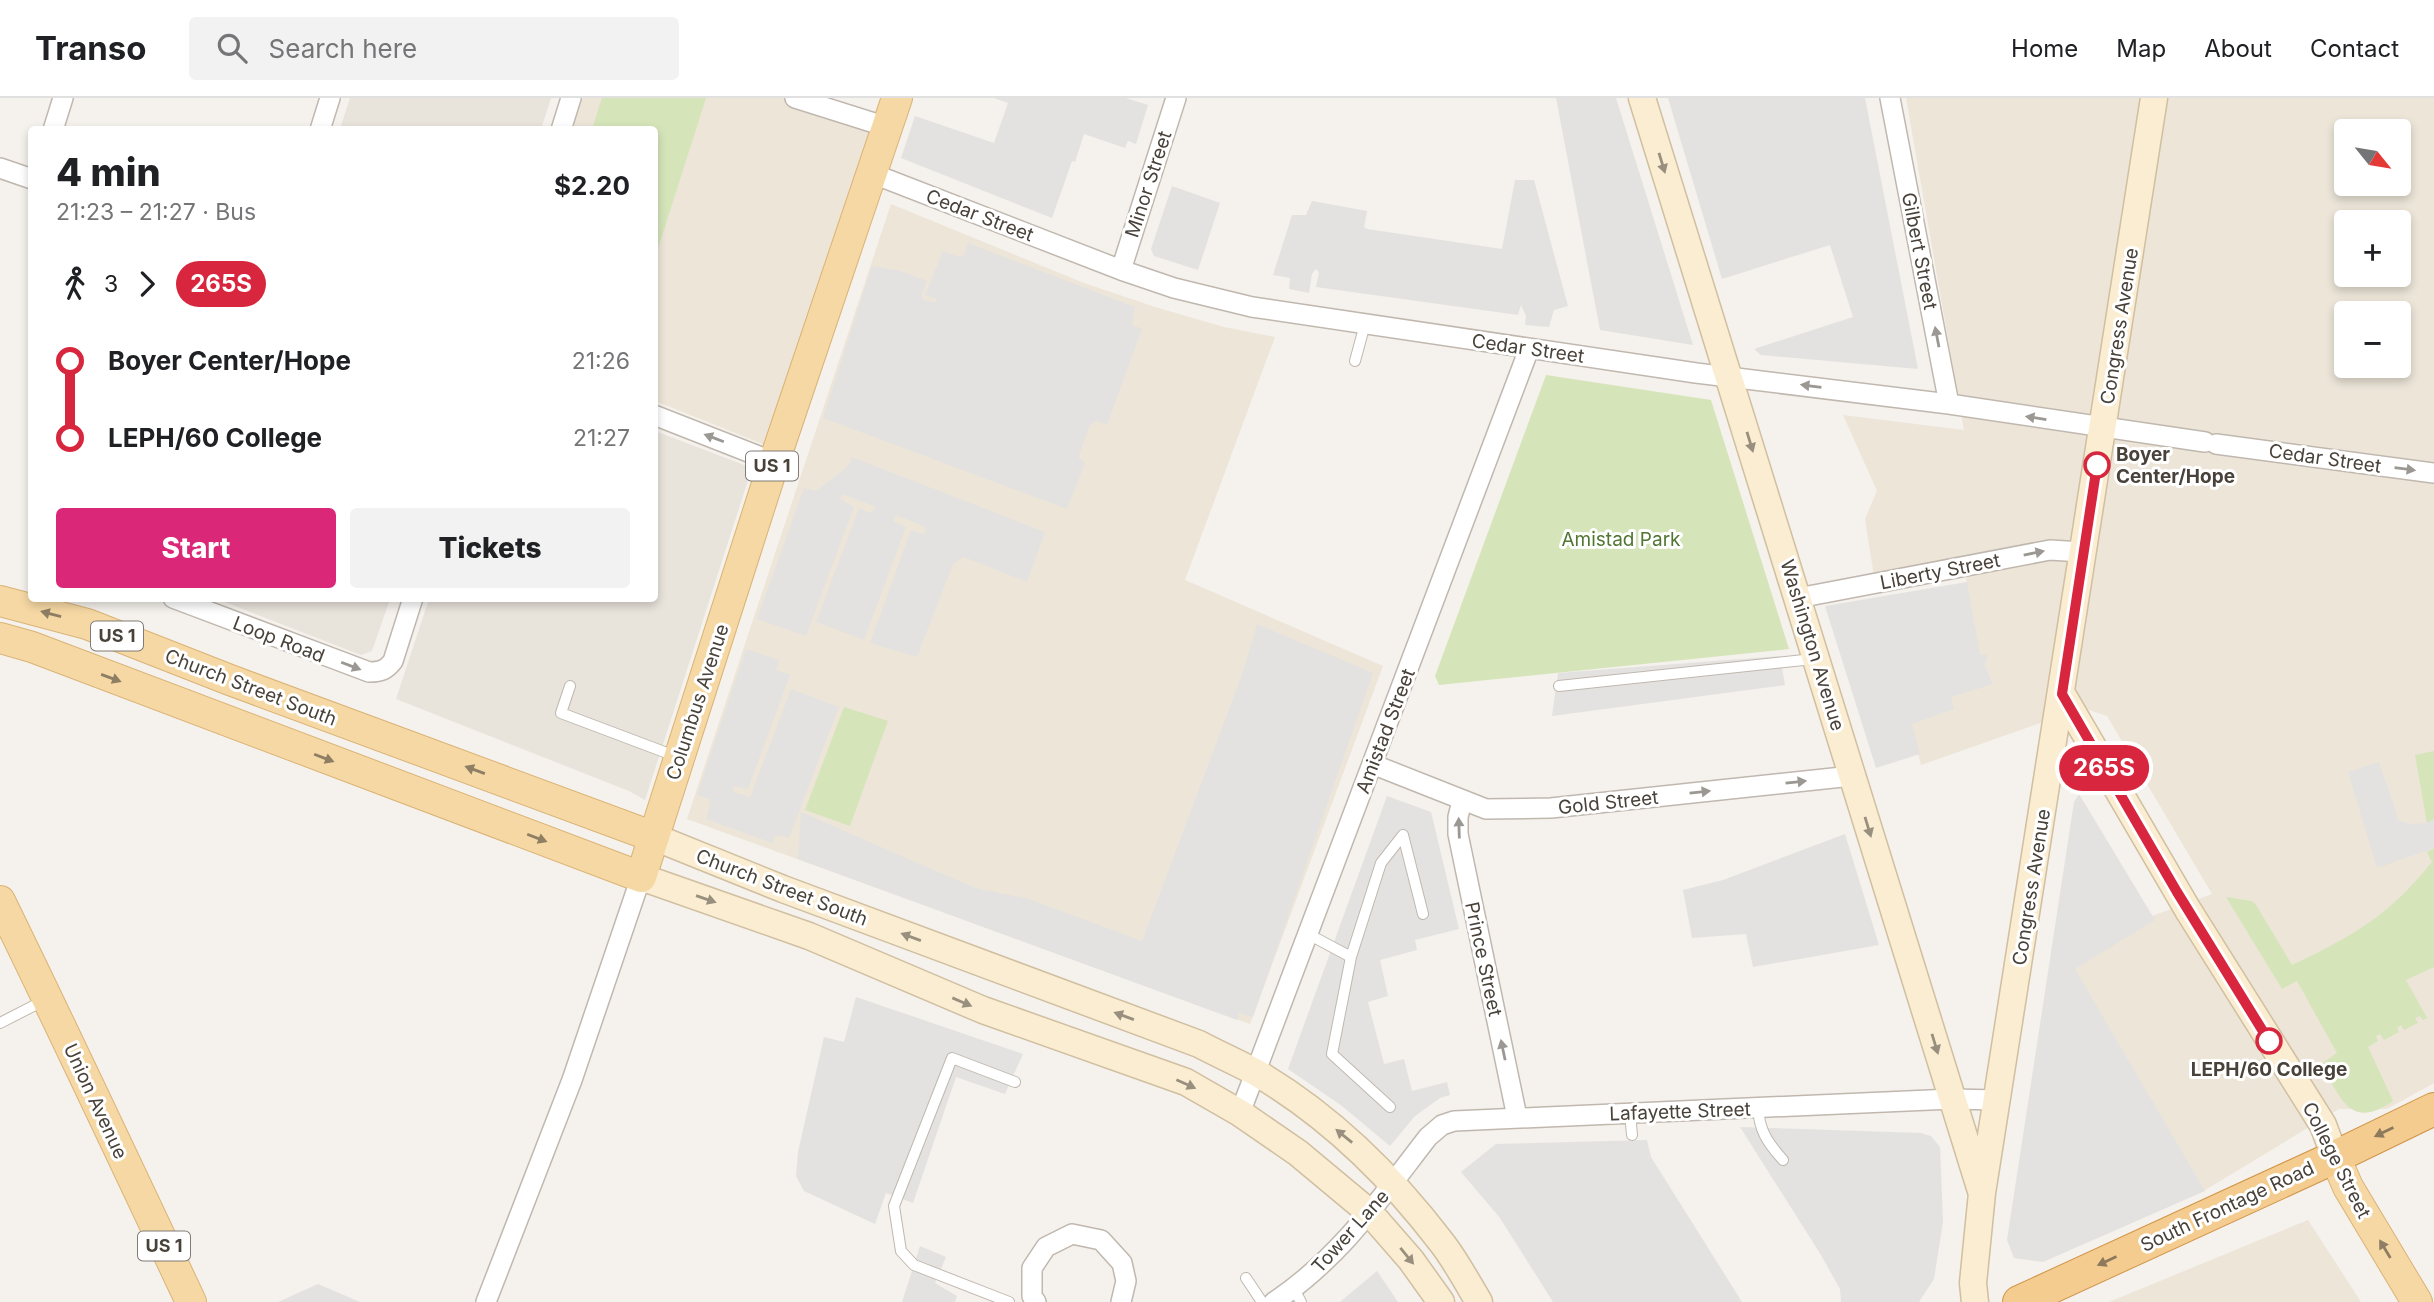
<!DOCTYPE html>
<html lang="en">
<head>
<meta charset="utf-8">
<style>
	body { margin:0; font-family:Inter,sans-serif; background:#f2f2f2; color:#202124; height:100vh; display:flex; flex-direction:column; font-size:26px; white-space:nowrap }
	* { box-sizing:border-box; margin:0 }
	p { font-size:23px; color:#757577 }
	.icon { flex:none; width:38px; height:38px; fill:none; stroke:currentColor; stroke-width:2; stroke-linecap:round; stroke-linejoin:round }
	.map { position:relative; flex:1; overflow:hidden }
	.side { position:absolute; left:28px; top:28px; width:630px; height:476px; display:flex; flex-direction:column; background:#fff; border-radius:7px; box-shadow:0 4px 10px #0003 }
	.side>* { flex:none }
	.badge { padding:0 14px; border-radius:23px; font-size:24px; line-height:46px }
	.needle { width:46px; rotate:120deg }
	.fabs { position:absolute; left:2334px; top:21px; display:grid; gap:14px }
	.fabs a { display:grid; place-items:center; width:77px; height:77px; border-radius:7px; background:#fff; box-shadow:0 4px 10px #0003; font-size:35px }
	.map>.badge { position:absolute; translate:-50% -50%; box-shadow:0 0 0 4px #fff }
	.legs { display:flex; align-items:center; gap:10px; height:77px; padding:0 28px; font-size:23px }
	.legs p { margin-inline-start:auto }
	.overview { display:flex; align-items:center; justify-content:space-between; height:119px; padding:0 28px }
	h1 { font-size:38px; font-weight:800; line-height:52px }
	.cta { display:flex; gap:14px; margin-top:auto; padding:14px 28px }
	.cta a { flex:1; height:80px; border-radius:7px; background:#db2777; color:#fff; font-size:28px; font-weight:800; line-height:80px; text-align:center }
	.cta a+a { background:#f2f2f2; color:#202124 }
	ul { padding:0 28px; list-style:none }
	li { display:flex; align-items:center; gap:24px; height:77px; font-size:26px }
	li i { display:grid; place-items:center; width:10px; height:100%; margin:0 9px; background:currentColor }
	li i::after { content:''; width:18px; height:18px; margin:-9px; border:5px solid; border-radius:50%; background:#fff }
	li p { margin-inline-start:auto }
	li:first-child i { background:linear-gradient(#0000 50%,currentColor 0) }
	li:last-child i { background:linear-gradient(currentColor 50%,#0000 0) }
	header { display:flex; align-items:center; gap:42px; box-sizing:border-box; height:98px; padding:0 35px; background:#fff; border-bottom:2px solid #e0e0e0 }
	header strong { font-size:33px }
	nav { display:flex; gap:38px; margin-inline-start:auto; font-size:24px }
	.search { width:490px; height:63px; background:#f2f2f2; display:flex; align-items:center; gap:18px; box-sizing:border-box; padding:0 24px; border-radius:7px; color:#757577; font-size:26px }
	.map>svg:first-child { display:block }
	.residential { fill:#e8e3db }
	.education { fill:#ece5d8; fill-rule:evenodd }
	.green { fill:#d5e5b9 }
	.parking { fill:#e4e2e0 }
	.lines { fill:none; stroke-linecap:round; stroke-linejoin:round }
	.service-casing { stroke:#c0b8af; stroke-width:12 }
	.minor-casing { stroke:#c0b8af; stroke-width:22 }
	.secondary-casing { stroke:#d0bfa0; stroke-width:29 }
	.primary-casing { stroke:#dab375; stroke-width:32 }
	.trunk-casing { stroke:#d1944a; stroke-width:34 }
	.service { stroke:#fff; stroke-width:10 }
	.minor { stroke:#fff; stroke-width:19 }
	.secondary { stroke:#faedd1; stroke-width:26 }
	.primary { stroke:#f6d8a4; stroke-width:30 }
	.trunk { stroke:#f4cc8f; stroke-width:32 }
	.oneway { fill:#998f7e }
	.oneway2 { fill:#9b9793 }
	.oneway3 { fill:#8e7e64 }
	.oneway4 { fill:#8d795c }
	.line-1-casing { stroke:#fff; stroke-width:16 }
	.line-1 { stroke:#d7263d; stroke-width:10 }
	.stop-1-dot { fill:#fff; stroke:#d7263d; stroke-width:3.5 }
	.labels { text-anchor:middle; stroke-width:6; stroke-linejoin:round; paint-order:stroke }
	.shield { fill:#fff; stroke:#807b75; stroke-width:2 }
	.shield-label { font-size:18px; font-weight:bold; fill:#49423a }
	.street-label { font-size:19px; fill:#49423a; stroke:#fff }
	.stop-label { font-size:19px; font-weight:bold; fill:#49423a; stroke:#fff; text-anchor:start }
	.park-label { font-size:19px; fill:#517632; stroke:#fff }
</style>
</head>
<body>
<header>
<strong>Transo</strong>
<div class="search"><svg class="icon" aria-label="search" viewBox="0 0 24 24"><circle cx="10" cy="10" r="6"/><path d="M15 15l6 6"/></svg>Search here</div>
<nav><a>Home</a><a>Map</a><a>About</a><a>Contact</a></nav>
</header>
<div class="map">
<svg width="2434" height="1204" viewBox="0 0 2434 1204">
	<rect width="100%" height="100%" fill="#f5f1ec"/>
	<path class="residential" d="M350 0H551L541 31H340Z
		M655 333 752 370 645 702 629 693 396 601 429 501 654 500Z
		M217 501H390L372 553 361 557Z"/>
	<path class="education" d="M571 0H795L887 29 778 352 655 303 654 32H561Z
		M1906 0H2434V985L2387 1011H2339L2202 1094 2068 868 2152 818 2212 796 2107 618 2083 610 1921 667 1906 607 1971 575 1966 473 1876 491 1865 421 1877 393 1843 317 1964 332ZM2347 33H2399V86H2347ZM2347 124H2399V177H2347ZM2347 215H2399V268H2347Z
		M891 106 1084 185 1155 209 1224 229 1275 239 1185 482 1383 568 1250 926 687 721Z
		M2308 1122 2361 1204H2109Z"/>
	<path class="green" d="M602 0H706L655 160 654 32 592 31Z
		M1546 277 1711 302 1789 551 1439 587 1435 578Z
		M844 609 888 623 850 728 805 712Z
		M2434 653V721L2427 725 2415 657Z
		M2434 750V869L2406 882 2427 920 2423 922 2420 918 2415 920 2418 925 2404 932 2401 927 2397 930 2399 934 2384 942 2380 936 2376 938 2378 943 2368 949 2393 1003C2350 1033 2341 1000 2321 966L2337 955 2297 883 2282 891 2226 799 2252 803 2256 807 2292 867C2355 837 2388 818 2432 764L2427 754Z"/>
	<path class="parking" d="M994 0H1126L1148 7 1136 46 1128 43 1125 50 1084 36 1075 64 1072 63 1052 120 901 60 915 18 994 45 1008 5Z
		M1556 0H1616L1693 247 1600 232Z
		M1668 0H1865L1918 271 1761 257 1754 251 1853 219 1830 147 1722 181Z
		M1515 82H1534L1568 208 1554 212 1549 229 1525 227 1526 218 1521 207 1518 217 1316 189 1319 174 1316 171 1312 176 1309 195 1289 191 1290 180 1273 177 1292 117H1306L1312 103 1367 113 1364 129 1367 131 1502 151Z
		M1172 88 1220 105 1198 172 1154 158 1151 151Z
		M968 145 1135 209 1132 227 1142 231 1107 327 1097 323 1090 327 1079 357V360L1085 365 1067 411 823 320 872 168 901 173 927 183 921 197 923 201 935 205 937 201 925 197 943 153 959 159 964 157Z
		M852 359 1045 434 1027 484 964 459 953 466 917 559 870 545 911 432 923 436 926 433 923 428 896 417 893 423 906 429 864 542 816 524 859 410 870 415 876 410 872 407 842 396 840 401 854 409 806 538 757 521 804 390 815 393 819 391 848 368Z
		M1967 484 1980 556 1987 557 1985 568 1993 586 1951 599 1954 611 1912 626 1920 656 1876 670 1825 508Z
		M1257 526 1373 575 1253 919 1239 915 1237 922 798 761 801 714 975 790 1029 801 1142 843 1244 571Z
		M746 551 779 562 776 572 790 577 748 691 734 688 733 693 736 695 750 699 791 591 839 609 789 740 779 737 775 738 772 745 706 721 710 707 709 701 697 697Z
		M1780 558 1785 587 1552 618 1558 575Z
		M2379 664 2399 723 2411 726 2427 725 2434 721V750L2377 770 2348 674Z
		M2079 696 2155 822 2075 871 2205 1093 2043 1164 2014 1160 2007 1142 2074 704Z
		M1387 698 1431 714 1459 831 1415 842 1417 852 1380 862 1388 898 1368 904 1384 966 1404 961 1412 993 1447 984 1450 997 1440 1000 1415 1018 1390 1048 1342 1008 1288 971Z
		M1845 736 1879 847 1753 869 1746 836 1692 840 1683 792 1723 782Z
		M856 899 1023 956 1005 996 956 979 913 1105 886 1095 875 1126 804 1093 796 1078 798 1054 824 939 844 944Z
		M1740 1029 1921 1035 1931 1038 1940 1049 1943 1124 1934 1181 1919 1204H1841L1840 1191 1821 1157Z
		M1647 1042 1651 1059 1742 1204H1553L1500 1120 1461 1074 1496 1046Z
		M920 1148 946 1159 935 1185 957 1198 955 1204H902Z
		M1377 1173 1398 1204H1340Z
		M318 1186 360 1204H278Z"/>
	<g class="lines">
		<g class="service-casing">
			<path id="service" d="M1355 263 1365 226
				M570 588 561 615 675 658
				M1559 588 1813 561
				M1308 836 1351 859 1332 956 1390 1009
				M1351 859 1381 765 1403 737 1423 816
				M0 925 43 903
				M1758 1009C1759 1033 1768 1045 1783 1062
				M1630 1015 1632 1037
				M1246 1180 1262 1204
				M1294 1191 1301 1204
				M1009 1204 914 1167 901 1153 894 1108 952 960 1015 984"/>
		</g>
		<g class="minor-casing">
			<path id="minor" d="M795 0 887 29
				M1890 0 1949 306
				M53 32 63 0
				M320 32 330 0
				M561 32 571 0
				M0 70 32 81
				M871 75 1121 172 1174 190 1252 209 1696 275 1949 306 2205 344
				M1121 172 1176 0
				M654 317 774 364
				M2216 346 2434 375
				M173 500 369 574C381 574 386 572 393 563L413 500
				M1798 500 2050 452 2082 454
				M1372 666 1486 711 1551 710 1852 678
				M1462 703 1458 719V736L1517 1019
				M1240 1015 1529 251
				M486 1204 572 982 641 779
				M1036 1204 1032 1198V1170L1046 1149 1072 1136 1101 1142 1122 1165 1126 1183 1121 1204
				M1274 1204C1340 1160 1380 1101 1428 1039L1442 1027 1454 1023 1952 1001 1997 1002"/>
		</g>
		<g class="secondary-casing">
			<path id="secondary" d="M1642 0 1981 1093
				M2062 596 2188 812 2323 1027 2335 1059
				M654 739 783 791 1199 946C1218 956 1238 965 1257 975 1330 1018 1391 1078 1442 1145 1456 1163 1467 1184 1479 1204
				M641 779 809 838 983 912 1186 984 1240 1015 1298 1055 1370 1115 1411 1162 1441 1204
				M1975 1204 1973 1185 1982 1095 2154 0"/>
		</g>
		<g class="primary-casing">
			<path id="primary" d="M0 503 87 526 230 582 654 739
				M0 540 32 549 641 779 774 364 897 0
				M0 803C65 936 128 1070 191 1204
				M2335 1059 2348 1089 2417 1204"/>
		</g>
		<g class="trunk-casing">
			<path id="trunk" d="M2019 1204 2335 1059 2434 1011"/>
		</g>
		<use href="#service" class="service"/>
		<use href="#minor" class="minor"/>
		<use href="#secondary" class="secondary"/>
		<use href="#primary" class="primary"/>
		<use href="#trunk" class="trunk"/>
	</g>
	<defs><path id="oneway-solid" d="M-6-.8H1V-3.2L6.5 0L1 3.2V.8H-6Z" transform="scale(1.75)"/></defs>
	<g class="oneway">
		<use href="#oneway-solid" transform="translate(1662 65) rotate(73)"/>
		<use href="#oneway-solid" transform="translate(1750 344) rotate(73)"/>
		<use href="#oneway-solid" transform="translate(1868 729) rotate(73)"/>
		<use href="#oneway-solid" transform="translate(706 801) rotate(19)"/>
		<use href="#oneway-solid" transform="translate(911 839) rotate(-160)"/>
		<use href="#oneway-solid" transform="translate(962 904) rotate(23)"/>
		<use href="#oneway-solid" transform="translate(1124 918) rotate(-160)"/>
		<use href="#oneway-solid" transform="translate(1935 946) rotate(73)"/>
		<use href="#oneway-solid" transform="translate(1186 986) rotate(24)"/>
		<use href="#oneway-solid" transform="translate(1344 1038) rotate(-141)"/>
		<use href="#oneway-solid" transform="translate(1407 1158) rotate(51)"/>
	</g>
	<g class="oneway2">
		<use href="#oneway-solid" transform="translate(1937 239) rotate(-101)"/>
		<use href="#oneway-solid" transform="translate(1811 288) rotate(-173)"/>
		<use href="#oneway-solid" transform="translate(2036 320) rotate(-171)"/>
		<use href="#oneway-solid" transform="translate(714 340) rotate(-159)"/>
		<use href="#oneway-solid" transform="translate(2405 371) rotate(7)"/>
		<use href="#oneway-solid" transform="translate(2034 455) rotate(-11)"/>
		<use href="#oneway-solid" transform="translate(351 568) rotate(21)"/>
		<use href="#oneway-solid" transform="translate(1796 684) rotate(-6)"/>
		<use href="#oneway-solid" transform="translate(1700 694) rotate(-6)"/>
		<use href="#oneway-solid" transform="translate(1459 730) rotate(-92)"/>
		<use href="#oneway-solid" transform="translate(1503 952) rotate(-102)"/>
	</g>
	<g class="oneway3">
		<use href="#oneway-solid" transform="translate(51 516) rotate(-165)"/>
		<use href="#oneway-solid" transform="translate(111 580) rotate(20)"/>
		<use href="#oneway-solid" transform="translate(324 660) rotate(21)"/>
		<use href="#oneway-solid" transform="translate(475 672) rotate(-160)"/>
		<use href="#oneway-solid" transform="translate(537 740) rotate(21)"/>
		<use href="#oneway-solid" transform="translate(2385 1151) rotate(-121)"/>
	</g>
	<g class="oneway4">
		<use href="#oneway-solid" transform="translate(2384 1034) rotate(154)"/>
		<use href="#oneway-solid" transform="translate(2107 1163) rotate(155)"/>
	</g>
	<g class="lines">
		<g class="line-1-casing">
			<path id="line-1" d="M2097 367 2062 596 2177 794 2269 943"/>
		</g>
		<use href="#line-1" class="line-1"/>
	</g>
	<g class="stop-1-dot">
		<circle cx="2097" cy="367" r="12"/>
		<circle cx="2269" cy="943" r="12"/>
	</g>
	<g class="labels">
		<g class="shield">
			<rect x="746" y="353.5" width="52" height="29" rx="5"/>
			<rect x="91" y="523.5" width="52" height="29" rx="5"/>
			<rect x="138" y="1133.5" width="52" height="29" rx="5"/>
		</g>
		<g class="shield-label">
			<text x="772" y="374">US 1</text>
			<text x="117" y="544">US 1</text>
			<text x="164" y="1154">US 1</text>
		</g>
		<g class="street-label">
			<text transform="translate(1148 86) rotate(-72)" y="7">Minor Street</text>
			<text transform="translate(980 117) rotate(21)" y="7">Cedar Street</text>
			<text transform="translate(1920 153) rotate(79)" y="7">Gilbert Street</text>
			<text transform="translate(2119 228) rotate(-81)" y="7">Congress Avenue</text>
			<text transform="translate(1528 250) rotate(8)" y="7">Cedar Street</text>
			<text transform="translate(2325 360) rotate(8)" y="7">Cedar Street</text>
			<text transform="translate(1940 473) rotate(-11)" y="7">Liberty Street</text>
			<text transform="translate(279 541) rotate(21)" y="7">Loop Road</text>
			<text transform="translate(1813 547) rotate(73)" y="7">Washington Avenue</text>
			<text transform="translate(251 589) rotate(21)" y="7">Church Street South</text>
			<text transform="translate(697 604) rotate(-72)" y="7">Columbus Avenue</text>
			<text transform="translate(1385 633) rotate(-69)" y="7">Amistad Street</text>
			<text transform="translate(1608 704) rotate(-6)" y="7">Gold Street</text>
			<text transform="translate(782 789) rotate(21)" y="7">Church Street South</text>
			<text transform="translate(2031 789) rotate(-81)" y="7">Congress Avenue</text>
			<text transform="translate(1484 861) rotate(78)" y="7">Prince Street</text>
			<text transform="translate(96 1003) rotate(65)" y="7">Union Avenue</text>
			<text transform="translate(1680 1013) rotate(-2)" y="7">Lafayette Street</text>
			<text transform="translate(2337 1062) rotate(63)" y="7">College Street</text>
			<text transform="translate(2227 1108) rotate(-25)" y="7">South Frontage Road</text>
			<text transform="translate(1350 1133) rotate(-48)" y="7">Tower Lane</text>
		</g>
		<g class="stop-label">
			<text x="2116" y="363">Boyer<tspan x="2116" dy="22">Center/Hope</tspan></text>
			<text x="2269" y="978" text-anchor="middle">LEPH/60 College</text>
		</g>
		<g class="park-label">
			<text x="1621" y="448">Amistad Park</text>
		</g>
	</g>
</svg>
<div class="fabs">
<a><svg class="needle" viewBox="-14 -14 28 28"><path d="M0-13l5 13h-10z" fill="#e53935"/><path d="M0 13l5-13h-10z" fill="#757577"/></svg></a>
<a>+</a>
<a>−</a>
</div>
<b class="badge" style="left:2104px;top:670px;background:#d7263d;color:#fff">265S</b>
<section class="side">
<div class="overview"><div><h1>4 min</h1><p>21:23 – 21:27 · Bus</p></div><b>$2.20</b></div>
<div class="legs"><svg class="icon" aria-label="walk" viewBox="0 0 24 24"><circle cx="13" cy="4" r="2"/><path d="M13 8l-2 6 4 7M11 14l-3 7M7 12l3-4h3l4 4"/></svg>3<svg class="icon" aria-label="forward" viewBox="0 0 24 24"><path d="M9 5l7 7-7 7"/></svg><b class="badge" style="background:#d7263d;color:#fff">265S</b></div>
<ul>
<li><i style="color:#d7263d"></i><b>Boyer Center/Hope</b><p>21:26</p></li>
<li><i style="color:#d7263d"></i><b>LEPH/60 College</b><p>21:27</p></li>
</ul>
<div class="cta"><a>Start</a><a>Tickets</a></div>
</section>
</div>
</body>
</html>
